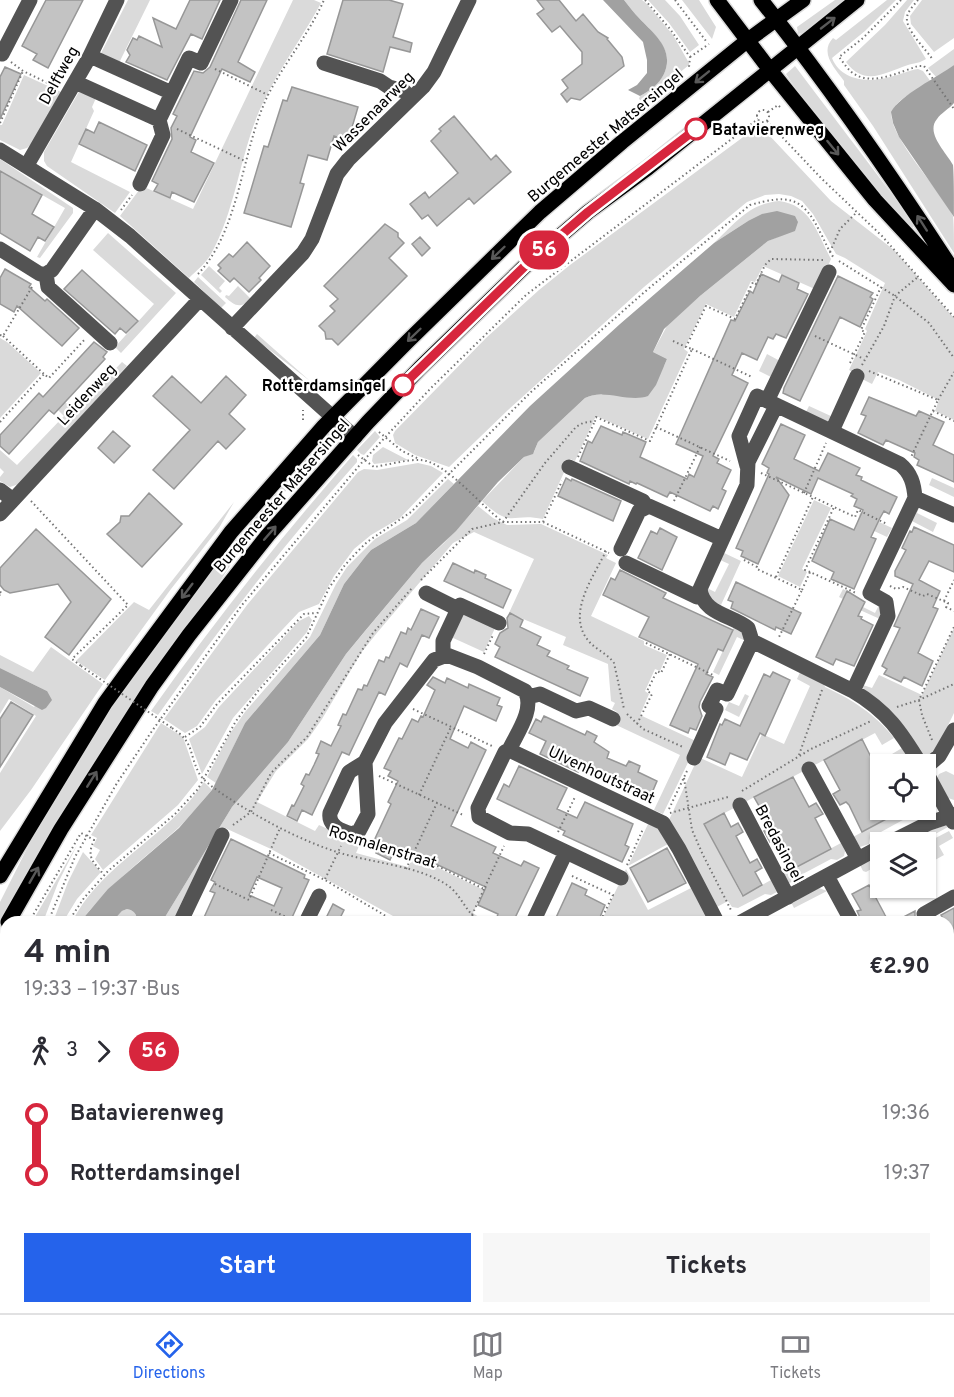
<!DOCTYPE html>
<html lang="en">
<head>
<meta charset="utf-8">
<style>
	body { margin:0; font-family:Overpass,sans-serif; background:#f7f7f7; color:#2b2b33; height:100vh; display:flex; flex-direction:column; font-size:22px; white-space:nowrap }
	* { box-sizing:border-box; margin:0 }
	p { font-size:20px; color:#7c7c81 }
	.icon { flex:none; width:33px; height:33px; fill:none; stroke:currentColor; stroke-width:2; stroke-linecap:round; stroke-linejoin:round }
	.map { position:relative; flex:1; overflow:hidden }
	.sheet { position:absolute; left:0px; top:916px; width:954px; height:398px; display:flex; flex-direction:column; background:#fff; border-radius:18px 18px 0 0; box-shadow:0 2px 4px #0004 }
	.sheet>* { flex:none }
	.badge { padding:0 12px; border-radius:20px; font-size:21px; line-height:39px }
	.fabs { position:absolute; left:870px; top:754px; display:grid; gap:12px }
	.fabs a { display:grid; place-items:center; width:66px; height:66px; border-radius:0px; background:#fff; box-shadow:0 2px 4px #0004; font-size:30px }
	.map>.badge { position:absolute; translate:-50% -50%; box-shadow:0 0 0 3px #fff }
	.legs { display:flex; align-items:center; gap:9px; height:66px; padding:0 24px; font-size:20px }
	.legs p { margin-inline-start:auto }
	.overview { display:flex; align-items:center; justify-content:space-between; height:102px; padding:0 24px }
	h1 { font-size:33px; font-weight:700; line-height:45px }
	.primary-button { display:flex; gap:12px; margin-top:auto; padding:12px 24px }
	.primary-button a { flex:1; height:69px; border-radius:0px; background:#2563eb; color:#fff; font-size:24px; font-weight:700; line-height:69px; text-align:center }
	.primary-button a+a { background:#f7f7f7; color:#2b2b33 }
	ul { padding:0 24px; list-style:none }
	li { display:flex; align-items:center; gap:21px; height:60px; font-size:22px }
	li i { display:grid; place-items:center; width:9px; height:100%; margin:0 8px; background:currentColor }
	li i::after { content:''; width:15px; height:15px; margin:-8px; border:4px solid; border-radius:50%; background:#fff }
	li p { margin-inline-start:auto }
	li:first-child i { background:linear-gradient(#0000 50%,currentColor 0) }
	li:last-child i { background:linear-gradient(currentColor 50%,#0000 0) }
	.dock { display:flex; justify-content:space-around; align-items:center; height:84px; border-top:2px solid #e1e1e2; background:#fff; font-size:16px; color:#7c7c81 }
	.dock a { display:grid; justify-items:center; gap:3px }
	.dock .on { color:#2563eb }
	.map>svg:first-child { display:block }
	.green { fill:#dadada }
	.water { fill:#a1a1a1 }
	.building { fill:#c3c3c3; stroke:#979797; stroke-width:1.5; fill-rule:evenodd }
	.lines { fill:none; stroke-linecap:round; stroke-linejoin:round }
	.major-casing { stroke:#dbdbdb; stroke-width:18 }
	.path { stroke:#757575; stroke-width:2; stroke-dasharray:1.5 3; stroke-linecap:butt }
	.minor { stroke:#535353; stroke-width:15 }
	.major { stroke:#000; stroke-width:15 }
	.path-bridge { stroke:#757575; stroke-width:2; stroke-dasharray:1.5 3; stroke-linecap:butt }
	.oneway { stroke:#595959 }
	.line-1-casing { stroke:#fff; stroke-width:14 }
	.line-1 { stroke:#d7263d; stroke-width:9 }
	.stop-1-dot { fill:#fff; stroke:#d7263d; stroke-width:3 }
	.labels { text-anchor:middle; stroke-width:4.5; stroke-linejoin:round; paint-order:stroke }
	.street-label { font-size:16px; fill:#000; stroke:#fff }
	.stop-label { font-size:16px; font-weight:bold; fill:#000; stroke:#fff; text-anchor:start }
</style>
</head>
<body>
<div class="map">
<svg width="954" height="1313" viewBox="0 0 954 1313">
	<rect width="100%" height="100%" fill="#fff"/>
	<path class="green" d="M128 0H150L118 65 100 55Z
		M293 0H314L321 3C300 42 272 78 256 119 239 163 234 213 211 254 206 263 197 270 189 278L120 216 142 186 193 209Z
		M624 0H642L647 4 673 35 689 63V65L643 102 639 99 640 96C650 91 658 84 664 74 675 50 654 34 639 18 634 13 629 6 624 0Z
		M648 0H665L680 16 699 45 690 52 669 23Z
		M682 0H699L716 27 712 39Z
		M835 0H845L804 33 798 34 797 27Z
		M887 0H896L865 31 832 58C841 81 869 83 890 77 900 75 909 70 918 69L923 71 931 82C919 89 900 97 893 109 881 129 945 195 953 216 954 226 954 243 954 253L873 126 844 85V81C835 68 819 53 833 38L836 40Z
		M907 0H914L905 12 903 21 926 59C920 63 915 63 908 65 884 73 865 87 846 62L885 25Z
		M922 0H954V38L934 52 911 24 910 16Z
		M954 49V65L937 78 928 68Z
		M795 66 913 222 914 226 909 230 804 101 786 74Z
		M24 75 61 92 32 143 27 148 20 150 0 140V125H2Z
		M80 90 96 98 92 107 94 111 71 162 130 192 115 213 47 166 44 161V152Z
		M756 130 768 134 831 201 894 250 954 318V420L935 411 939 400 899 380 878 372 872 384 860 378 861 376 849 370 867 331 865 329 885 283 845 258 836 254 813 214 802 201 791 196 779 194 765 195 747 202 644 287 508 410 449 467 415 455 395 443 393 435 395 431 486 338 539 290 570 265 750 132Z
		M0 159 73 208V213L40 258 37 257 65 208 0 171Z
		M779 201C811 205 817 233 831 259L817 290 763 266 755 282 751 281 734 317 706 304 684 349 688 352 648 439 596 416 575 461 570 459 543 519C510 512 513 530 482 501L524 457 534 452 538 442 585 398 593 395H601L664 366 667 359 653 352 668 324 700 296 768 241 780 236 748 221 714 243C735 224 748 204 779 201Z
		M108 233 176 293 121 353 115 347 154 304 93 250Z
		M209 266 225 281 219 288 222 291 220 293 201 275Z
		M198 277 226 303 221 308 194 282Z
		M238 286 251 299C240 309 235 306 225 297L226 295 229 296Z
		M257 334 310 381 254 338Z
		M0 338 7 342 41 373 0 418Z
		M767 354 780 361 773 378 759 371Z
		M122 362 127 366 19 484 10 487 0 481V477L4 472 0 468V450L17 465 64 416 50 402 57 395 75 411Z
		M809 406 833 417 828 424 805 414Z
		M375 431 380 437 364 455 361 454 357 450Z
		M328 434H331V437L253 530 219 583 128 709 72 797 0 922V902L46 811 103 720 190 599 235 542Z
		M383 447 408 460 374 464 372 461 373 455Z
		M353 455 357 459V462C285 543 220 627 158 715L151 711C214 622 281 537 353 455Z
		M418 463 431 466 443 473 400 518 371 535 354 549 334 576 319 604 299 612 216 700 197 726 185 733 164 719 247 605 358 472 364 469 377 470Z
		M932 478 954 488V497L929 485Z
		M448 479 454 484 416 523 371 550 365 557 344 584 320 635 245 723 216 783 207 777 229 735 245 712 310 637 336 584 347 567 375 539 407 520Z
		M814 500 831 508 802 569 807 572 800 587 778 576Z
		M234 502 219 528 171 589 105 680 76 661 134 602 149 610Z
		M478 506 493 518 507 525 541 524 608 555 606 558 616 563 591 616 644 641V645L667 655 660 671 655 669 645 691 649 694 640 715 698 742 663 814 654 810 680 755 612 723 617 712 612 709 615 703 611 701 608 664 563 645 566 637 509 613 534 559 474 532 453 543 376 634 361 653 322 719 308 739 276 771 257 802 315 831 319 825 360 844 356 853 408 867 414 856 484 890 473 913 486 922H404L271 849 225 828 192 881 172 922H162L232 807 288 742 346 654 422 563 444 543Z
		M916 507 919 508 917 513 937 523 933 532 910 520Z
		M860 513 892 528 887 537 857 523Z
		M722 552 741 561 721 605 707 598 705 587 715 592 729 564 718 559Z
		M843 589 856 596 853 602 875 613 879 605 881 606 880 619 842 602 843 599 839 597Z
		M462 613 495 628 484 652 451 637Z
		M309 616 312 620 307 632 233 718 202 774 189 739 205 727 219 707 299 621Z
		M735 625 742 629 746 641 737 637 719 675 713 672Z
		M954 628V713L935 752 927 757H923L862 687 863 685 872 688 879 675 922 695Z
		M51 647 103 684 31 790 0 831V773L36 716 9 699 0 714V687L34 707 47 691 0 668V655L33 672Z
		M801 670 823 681 825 687C853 700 875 714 894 738L882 745 875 733 704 824 742 896 771 880 777 892 771 895 765 894 738 908 732 907 728 901 715 908 669 820 695 764 696 756 742 777 762 734 784 744 810 686 797 679Z
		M745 694 749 696 739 717 725 710 729 702 739 706Z
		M161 723 183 737 198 780 178 805 103 870 95 859 100 850 93 846 97 838 91 835Z
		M902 748 912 765H891L887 757Z
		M946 771 954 775V800L948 798 937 778 939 774Z
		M204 782 212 790C200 803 190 817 177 829 143 859 108 886 80 922H72C97 872 150 845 186 805 193 798 198 790 204 782Z
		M926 791 933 805 931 811 928 812 921 810 870 838 869 844 860 847 853 837 903 810H926Z
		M649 822 658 827 668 844 628 866Z
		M947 825 948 827 919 843H911L919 839 921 833Z
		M949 831 953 838 939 846 944 855 935 860 926 843Z
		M841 843 845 851 844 856 837 860 831 859 799 876 798 880 789 883 783 874Z
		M77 845 58 883 43 922H32Z
		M83 852 101 872 77 899 63 922H53L68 882Z
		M873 859 878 861 880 860V864L866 872 863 871 860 865Z
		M626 869 648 910 691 888 710 922H601Z
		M819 888 827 891 794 908 791 902Z
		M127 909C134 910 139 916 135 922H112L122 911Z
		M6 965V989L3 995 6 998 0 1007V998L4 991 0 976Z
		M0 1108 6 1111V1135L0 1136Z
		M535 1308H577L588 1313H546Z
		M636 1308H659L662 1312 627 1313Z"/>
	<path class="water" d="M603 0H624C629 6 634 13 639 18 654 34 675 49 664 74 659 84 650 91 640 96L628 90 637 85 647 73V60L643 42Z
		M954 65V103C949 109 941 113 937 119 925 133 947 153 953 165 954 175 954 205 954 217L899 137 893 123 891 112C900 95 938 77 954 65Z
		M777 211 795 216 798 222 795 231 768 241 700 296 664 329 653 352 667 359 656 385 648 396C628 403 604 388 585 398L538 442 533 454 524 457 498 482 456 531 422 563 365 631 346 654 288 742 232 807 162 922H135C139 916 134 910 127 909L122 911 112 922H80L108 889 179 828 212 790 245 723 320 635 344 584 365 557 371 550 416 523 530 406 620 324 714 243 748 221 762 214Z
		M0 668 47 691 52 700 46 708 42 710 0 687Z
		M6 1135V1190L0 1202V1136Z
		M320 1308H402L413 1313H327Z"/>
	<path class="building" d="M46 0H83L48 68 33 60 37 54 22 46Z
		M190 0H220L202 39 191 34 167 80 126 62 130 55 127 50 133 38 137 40 139 36 162 47 153 18 176 29Z
		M241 0H267L238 62 255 72 250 82 222 69 190 137 196 140 191 152 214 163 194 202 172 192 170 198 154 191 158 184 152 181 172 139 171 128 177 116 173 114 194 71 203 73 210 67Z
		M343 0H389L403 4 393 37 412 43 410 52 390 47 383 72 327 54Z
		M537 0H559L576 21 583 14 598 32 608 38 607 39 622 57 624 66 580 100 571 98 567 102 561 94 568 88 562 80 582 64V52L560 26 552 32 537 14 544 9Z
		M5 67 21 74 0 119V77Z
		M292 87 358 107 348 141 334 136 327 160 308 155 300 183 304 184 291 227 244 213 264 146 268 147 283 100 287 101Z
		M454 116 491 160 496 155 511 172 474 204 469 198 437 226 428 215 422 219 410 204 425 192 429 198 458 173 431 141 441 131 439 129Z
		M99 122 147 145 135 171 79 144 86 129 94 133Z
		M0 171 42 195 32 214 54 227 45 241 38 237 30 251 0 233Z
		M385 224 398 233V237L404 243 389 258 407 276 338 345 332 339H326L325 332 319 326 335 311 330 306 338 299 324 286Z
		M420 237 430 248 422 256 412 244Z
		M247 242 270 266 259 278 261 280 249 292 234 278 230 282 218 271 221 268 218 265 229 254 233 257Z
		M5 269 31 284 29 287 45 301 47 299 79 328 62 346 17 306 14 312 0 304V278Z
		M82 270 138 321 126 333 120 328 115 334 64 289Z
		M761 274 779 282 782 275 799 283 797 289 808 294 786 338 776 334 773 339 768 337 757 360 742 353 732 375 748 383 713 456 719 459 717 463 731 470 722 489 726 491 718 509 713 506 710 511 670 492 667 497 637 483 636 484 630 481 629 484 580 461 588 441 592 443 601 426 622 435 623 432 646 442 640 457 687 479 689 474 694 477 703 456 676 444 731 320 735 321 750 291 753 293Z
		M838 276 873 293 870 297 873 299 860 327 840 317 800 401 783 393 784 388Z
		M94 342 107 352 103 357 105 359 54 414 49 410 9 454 0 446V435L39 393 43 397Z
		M172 376 201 403 226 376 246 395 229 414 245 429 226 449 218 441 174 489 153 470 190 430 153 396Z
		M869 397 916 416 919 411 944 422 933 445 954 455V482L917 465 919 460 914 457 915 453 886 440 883 445 858 433 866 416 861 414Z
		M781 424 805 435 794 459 819 471 828 453 860 468 856 475 862 477 861 480 897 497 889 514 884 511 880 518 871 537 876 539 854 589 831 579 834 572 812 561 830 519 854 530 863 510 854 506 857 499 851 496 853 494 818 478 811 494 776 477 789 495 758 564 741 556 743 551 736 548 769 474 767 473 769 468 762 464Z
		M113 431 130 446 114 463 98 448Z
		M566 478 571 481 572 479 621 501 613 521 558 496Z
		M149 493 182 524 142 567 107 534 120 522 121 516H129Z
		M914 527 954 545V572L929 561 919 580 940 591 933 607 938 609 918 653 933 661 922 686 904 677 901 682 884 674 887 669 882 666 900 628 894 626 913 584 895 576V571L906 550 902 548 910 531 912 532Z
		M660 528 677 537 662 570 638 558 651 531 657 534Z
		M36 529 111 599 69 655 45 637 71 602 58 584 10 593 4 590 0 585V568Z
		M453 563 474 573 475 570 486 575 485 578 511 590 503 608 444 581Z
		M620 570 666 593 663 598 733 630 723 651 718 649 706 674 713 677 700 702 699 707 702 716 696 730 690 728 688 733 670 725 698 664 639 637 649 617 603 595 611 578 615 580Z
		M736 582 801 613 791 634 776 627 775 630 731 608 733 602 728 600Z
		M847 591 865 602 858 616 862 617 861 619 873 625 854 666 836 659 833 665 816 657Z
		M421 609 439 617 429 638 422 635 407 667 400 663 385 695 379 692 349 755 342 752 312 815 302 810 297 821 287 816 292 805 294 806 304 786 301 784 306 774 309 775 314 765 319 754 316 753 321 741 331 746 341 726 338 725 343 714 346 715 358 689 362 690 364 685 367 686 379 660 384 662 386 657 389 658 401 632 406 634 408 628 411 630Z
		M510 613 523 620 520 627 541 637 537 645 550 651 547 656 569 666 567 669 588 678 580 696 495 657 500 647 495 644 500 633 508 628 507 618Z
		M773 672 790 680 765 736 760 733 747 760 730 753 725 765 707 757 720 724 722 725 725 719 740 726 764 674 770 677Z
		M433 677 445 683 447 678 468 688 469 684 500 698 497 705 502 707 496 721 464 706 450 739 468 748 471 742 486 750 451 826 496 847 493 853 521 866 524 861 539 868 513 922H502L496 920 498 914 478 905 486 887 412 853 408 861 393 853 390 860 376 853 379 848 372 845 391 804 388 802 398 781 388 776 391 771 384 768 399 738 402 739 412 719 418 722 421 716 423 717 435 690 427 685Z
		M11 702 33 715 0 767V719Z
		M544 716 585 735 587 731 597 736 594 742 609 752 607 758 626 766 629 761 640 766 638 772 657 781 649 800 579 768 578 772 540 754 546 741 529 733 536 719 541 722Z
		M862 739 880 775V810H903L862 832 849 805 846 802 840 805 833 794 840 790 824 760Z
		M519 766 567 788 557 809 577 818 585 802 633 824 625 845 629 847 622 862 563 835 565 831 497 799 504 784 509 787Z
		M793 777 809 807 816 803 823 814 815 818 831 849 793 869 777 839 770 842 764 831 771 827 754 797Z
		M724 813 731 827 738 823 743 832 736 836 750 863 757 859 762 868 755 872 762 885 743 896 704 824Z
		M231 839 305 875 304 878 309 880 290 922H202L215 893 210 891 215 882 211 880ZM257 877 282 888 274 906 249 895Z
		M667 848 686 883 648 902 630 868Z
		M572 883 587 890 585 895 605 905 598 922H554Z
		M869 885 885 915 889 922H862L857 911 861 910 852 894Z
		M333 904 344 910 338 922H324Z
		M954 908V939L948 928V922H945L941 915Z
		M915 911V918L919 922H894Z"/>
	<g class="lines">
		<g class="major-casing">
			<path id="major" d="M717 0 770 70 875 200 954 285
				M761 0C830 87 893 178 954 272
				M0 876 105 703 129 670 231 532 324 426 407 342 540 212 622 142 748 40 803 0
				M8 922 61 829 152 686 189 635 268 535 368 422 420 368 524 267 588 212 648 168 857 0"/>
		</g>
		<path class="path" d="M645 0 670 29 690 57 689 67
			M675 0 706 41
			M901 0 863 38 839 57C844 63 849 72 856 75 874 85 900 72 918 66H924L954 109
			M918 0C914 5 908 11 907 17 905 30 926 49 933 60
			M690 57 709 44
			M11 62 23 71 56 87
			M215 69 268 95
			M757 116a6 6 0 1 1 12 0a6 6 0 1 1-12 0Z
			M768 112 778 105 780 107
			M767 121 821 178 882 236 954 317
			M0 123 23 71
			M177 129 245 161
			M121 210 132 195
			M830 252 840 229 856 213
			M839 261 895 296 929 323 954 358
			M198 274C241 228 241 151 268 95 285 62 309 34 324 0
			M0 335 3 336 32 287
			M3 336 44 374
			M815 336 864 359
			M673 341 686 347
			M692 349 752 377
			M850 363 865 332 861 330 881 287
			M862 365 884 326 895 296 919 276
			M869 371 938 400 911 457
			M322 389 330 387 337 393
			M938 400 954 372
			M933 411 954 421
			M303 420V410
			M0 422 44 374 49 378 86 338
			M656 427 730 461
			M379 432 402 451 419 459
			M358 455 374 467C387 465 408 459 421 460 446 462 481 506 503 522
			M578 457 595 421
			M761 473 813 497
			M804 493 826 443
			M31 501 128 605 72 659 81 666
			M674 501 700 447
			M503 522 545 463 576 427 583 423 595 421 596 417 650 441 692 349 686 347 706 306 735 319 753 282 756 284 765 265 771 259 823 260
			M543 522 562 481
			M606 551C594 576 567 612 587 639 594 649 607 653 614 663L624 709
			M744 560 757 567V569L802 590 779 637
			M810 572 805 570 834 507
			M776 577 813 497 855 517 858 510 887 524
			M421 580 472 529 503 522H543L609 553
			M890 586 896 589 903 587 923 596 927 594 948 603 946 607 954 611
			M802 590 810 572 856 593
			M0 592 2 593 0 595
			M944 601 954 580
			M646 643 715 676
			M484 654 493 635
			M897 707 919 700 954 684
			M413 709 492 746
			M627 714 643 729 683 747
			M637 724 652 694 647 691 657 671 661 673 670 654
			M172 728C195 743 188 752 199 773 204 784 235 802 246 809 274 826 306 842 337 852 371 863 417 865 447 885 461 894 466 913 480 922
			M185 737 200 727 217 704 304 614 316 613
			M932 740 922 715 919 700 954 627
			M799 755 822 690
			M379 776 463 815
			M684 778 692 830 703 855 732 912
			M742 791 811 749 871 721
			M419 795 451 727
			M669 809 687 771
			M670 813 728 797
			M233 825 251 812 271 773 307 737 373 633 412 588
			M558 832 575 797
			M269 853 325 880 396 922
			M413 854 484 889 504 846
			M627 865 643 829
			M406 869 437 803
			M572 876 613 895 600 922
			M325 879 341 846
			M215 884 249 900 280 828
			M893 888 898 897
			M271 910 293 920
			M472 915 484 889
			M29 922 81 833 94 840C86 858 93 861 104 875
			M48 922 75 857 117 783 152 731 242 605 364 460 431 388 526 295 758 119
			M68 922 84 898 108 871 175 814 198 789 236 721 258 691 306 638 329 588 345 565 357 552 367 542 411 512 531 392 648 289 750 205C787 195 802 195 820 232 825 241 828 250 834 258
			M0 987V991
			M0 1016H6
			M0 1028H6
			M0 1121 6 1120
			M948 1195 954 1192
			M0 1261 6 1264
			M283 1308 285 1312 291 1308
			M293 1308 296 1313
			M440 1308 451 1313
			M530 1308 540 1313
			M214 1313 216 1308
			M638 1313 645 1308
			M759 1313 768 1308
			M953 1313 954 1312"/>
		<path class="minor" d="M0 53 2 54 30 0
			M90 56 172 93
			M324 63 380 81 389 87 404 91 411 98
			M75 82 159 120
			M0 150 95 209 130 236 355 437
			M27 165 90 56 117 0
			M140 184 163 135 159 120 189 58 201 63 231 0
			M0 249 40 274H46L52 270 95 209
			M46 274 48 287 110 343
			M232 328 303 253 312 239 337 174 348 160 423 87 434 72 469 0
			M767 401 829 272
			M832 431 857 376
			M569 467 643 501 646 506
			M0 490 13 500
			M915 498 954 515
			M0 514 200 299
			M621 549 639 511 649 506 722 539
			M626 563 697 597 701 596
			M426 593 458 609 460 605 499 623
			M752 641 748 628C732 615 703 614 700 589L747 485 748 462 776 406
			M443 655V641L458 609
			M853 691C887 711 901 732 921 765
			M528 697 540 694 576 711 589 708 613 719
			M509 750 663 823 679 849 717 922
			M509 750 505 752 478 808 479 817 510 833 528 834 621 878
			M694 758 716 709 709 706 717 690 727 694 752 641 853 691 888 616 886 602 870 593 915 498C914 484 911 473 900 464L757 396 739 436 747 466
			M365 762 349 772 330 813C328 826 341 831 352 834L359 831 368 814 365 762 385 723 434 660 447 655 478 667 525 691C535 709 517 733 509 750
			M926 767 939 756 954 730
			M809 769 858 859
			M926 772 953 822
			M740 805 788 897
			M889 843 929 823 954 815
			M827 876 852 922
			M924 914 954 897
			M182 922 181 921 222 835
			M306 922 319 896
			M533 922 566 852
			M741 922 880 847
			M948 991 954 987
			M0 1059 6 1062
			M0 1090 6 1093
			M948 1101 954 1112
			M948 1221 951 1219 954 1224
			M139 1308 150 1313
			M467 1308 477 1313
			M490 1308 501 1313
			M33 1313 36 1308
			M901 1313 903 1312 901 1308"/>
		<use href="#major" class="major"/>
		<path class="path-bridge" d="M81 666 172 728"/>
	</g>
	<defs><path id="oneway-shaft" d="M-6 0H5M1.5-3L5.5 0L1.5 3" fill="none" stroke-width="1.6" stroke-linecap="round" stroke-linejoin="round" transform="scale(1.5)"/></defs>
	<g class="oneway">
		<use href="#oneway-shaft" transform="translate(828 23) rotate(-38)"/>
		<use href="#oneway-shaft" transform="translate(702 77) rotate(141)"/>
		<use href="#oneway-shaft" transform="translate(833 148) rotate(51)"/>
		<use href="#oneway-shaft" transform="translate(922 223) rotate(-123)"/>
		<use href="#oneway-shaft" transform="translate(498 253) rotate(136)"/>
		<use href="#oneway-shaft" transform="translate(414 335) rotate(136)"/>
		<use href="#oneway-shaft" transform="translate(270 533) rotate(-49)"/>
		<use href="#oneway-shaft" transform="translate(187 591) rotate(127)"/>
		<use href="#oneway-shaft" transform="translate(92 779) rotate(-58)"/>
		<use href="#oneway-shaft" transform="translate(34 875) rotate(-60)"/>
	</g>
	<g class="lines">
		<g class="line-1-casing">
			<path id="line-1" d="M403 385 524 267 588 212 696 129"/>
		</g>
		<use href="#line-1" class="line-1"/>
	</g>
	<g class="stop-1-dot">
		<circle cx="696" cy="129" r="10"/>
		<circle cx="403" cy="385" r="10"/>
	</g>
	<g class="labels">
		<g class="street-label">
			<text transform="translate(58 75) rotate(-61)" y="6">Delftweg</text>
			<text transform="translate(373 111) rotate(-45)" y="6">Wassenaarweg</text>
			<text transform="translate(605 135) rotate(-40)" y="6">Burgemeester Matsersingel</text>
			<text transform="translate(86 394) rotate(-47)" y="6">Leidenweg</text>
			<text transform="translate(281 495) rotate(-49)" y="6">Burgemeester Matsersingel</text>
			<text transform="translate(602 774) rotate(25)" y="6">Ulvenhoutstraat</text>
			<text transform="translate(780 843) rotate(62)" y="6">Bredasingel</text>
			<text transform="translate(383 846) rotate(17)" y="6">Rosmalenstraat</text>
		</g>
		<g class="stop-label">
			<text x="712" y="135">Batavierenweg</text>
			<text x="386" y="391" text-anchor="end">Rotterdamsingel</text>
		</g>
	</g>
</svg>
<div class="fabs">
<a><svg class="icon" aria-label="locate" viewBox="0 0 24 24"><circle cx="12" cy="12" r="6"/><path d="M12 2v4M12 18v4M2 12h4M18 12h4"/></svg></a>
<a><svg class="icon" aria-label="layers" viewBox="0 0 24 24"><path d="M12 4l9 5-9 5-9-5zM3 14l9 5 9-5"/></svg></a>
</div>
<b class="badge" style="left:544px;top:250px;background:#d7263d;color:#fff">56</b>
<section class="sheet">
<div class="overview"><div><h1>4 min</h1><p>19:33 – 19:37 · Bus</p></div><b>€2.90</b></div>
<div class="legs"><svg class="icon" aria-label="walk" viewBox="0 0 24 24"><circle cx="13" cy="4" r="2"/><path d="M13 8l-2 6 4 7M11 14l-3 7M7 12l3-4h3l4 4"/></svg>3<svg class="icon" aria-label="forward" viewBox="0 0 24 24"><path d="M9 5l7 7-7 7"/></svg><b class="badge" style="background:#d7263d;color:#fff">56</b></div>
<ul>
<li><i style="color:#d7263d"></i><b>Batavierenweg</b><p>19:36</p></li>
<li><i style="color:#d7263d"></i><b>Rotterdamsingel</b><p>19:37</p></li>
</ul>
<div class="primary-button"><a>Start</a><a>Tickets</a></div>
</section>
</div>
<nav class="dock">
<a class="on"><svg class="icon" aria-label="directions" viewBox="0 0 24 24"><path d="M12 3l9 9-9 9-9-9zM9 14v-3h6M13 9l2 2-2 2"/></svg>Directions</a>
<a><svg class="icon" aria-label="map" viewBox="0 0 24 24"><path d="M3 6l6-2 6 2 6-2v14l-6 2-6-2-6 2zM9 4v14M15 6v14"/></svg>Map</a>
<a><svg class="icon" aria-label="tickets" viewBox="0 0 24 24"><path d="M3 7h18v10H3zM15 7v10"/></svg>Tickets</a>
</nav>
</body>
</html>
